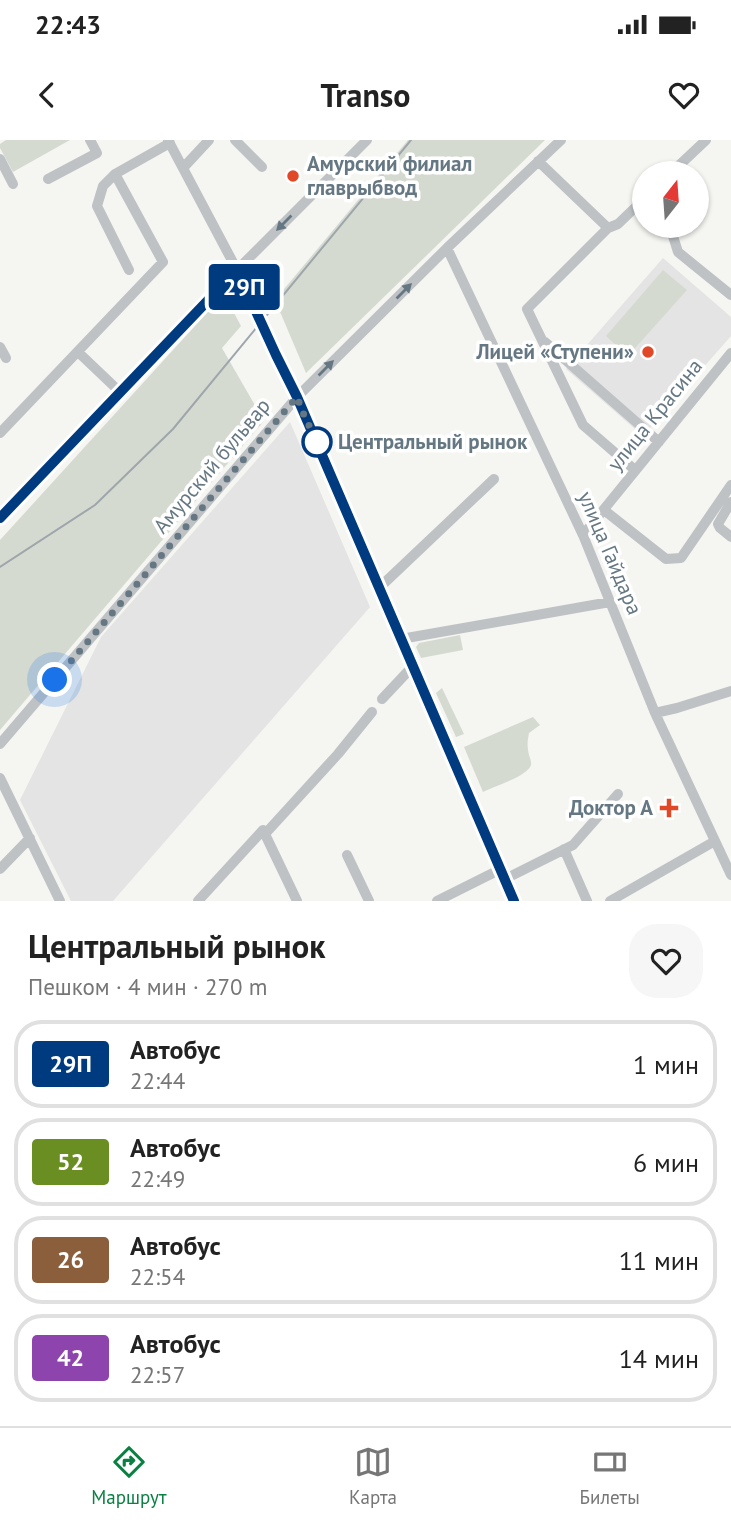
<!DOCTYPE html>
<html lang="ru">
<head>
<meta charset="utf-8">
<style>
	body { margin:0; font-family:"PT Sans",sans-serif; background:#f6f6f6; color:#222; height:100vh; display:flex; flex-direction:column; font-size:26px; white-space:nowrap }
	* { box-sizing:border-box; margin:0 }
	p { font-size:23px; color:#767676 }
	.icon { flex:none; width:38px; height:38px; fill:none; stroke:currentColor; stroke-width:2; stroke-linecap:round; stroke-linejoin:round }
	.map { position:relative; height:761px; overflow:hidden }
	.details { display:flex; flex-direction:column; background:#fff; flex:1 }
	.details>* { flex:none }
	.badge { padding:0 14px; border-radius:5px; font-size:24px; line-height:46px }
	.needle { width:46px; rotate:17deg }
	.controls { position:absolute; left:632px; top:21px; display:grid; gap:14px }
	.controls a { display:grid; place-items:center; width:77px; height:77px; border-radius:50%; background:#fff; box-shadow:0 2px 5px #0004; font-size:35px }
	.you { position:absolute; width:35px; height:35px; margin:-18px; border:5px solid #fff; border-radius:50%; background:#1a73e8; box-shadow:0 0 0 10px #1a73e833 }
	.map>.badge { position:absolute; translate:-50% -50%; box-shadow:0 0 0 4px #fff }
	.round { display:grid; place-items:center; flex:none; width:74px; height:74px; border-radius:28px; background:#f6f6f6 }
	.summary { display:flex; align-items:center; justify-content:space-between; height:119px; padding:0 28px }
	h1 { font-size:33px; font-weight:700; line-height:52px }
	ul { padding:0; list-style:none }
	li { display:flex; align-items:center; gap:21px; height:88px; margin:0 14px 10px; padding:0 14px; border:4px solid #e0e0e0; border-radius:28px }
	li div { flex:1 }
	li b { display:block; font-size:26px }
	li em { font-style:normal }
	li .badge { min-width:77px; font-weight:700; text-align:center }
	.status { display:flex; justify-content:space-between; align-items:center; height:49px; padding:0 35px; background:#fff; direction:ltr }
	.status svg { height:19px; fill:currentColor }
	header { display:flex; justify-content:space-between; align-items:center; height:91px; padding:0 28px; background:#fff; font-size:32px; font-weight:700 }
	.dock { display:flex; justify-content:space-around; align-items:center; height:98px; border-top:2px solid #e0e0e0; background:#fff; font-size:19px; color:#767676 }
	.dock a { display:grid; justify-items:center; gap:4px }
	.dock .on { color:#0b8043 }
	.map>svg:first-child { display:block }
	.built { fill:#e3e4e3 }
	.green { fill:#d5dad1 }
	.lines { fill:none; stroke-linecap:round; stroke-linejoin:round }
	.minor { stroke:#bec2c5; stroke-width:10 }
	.tram { stroke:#9fa6ab; stroke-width:2 }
	.oneway { fill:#657782 }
	.line-casing { stroke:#fff; stroke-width:16 }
	.line { stroke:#003b80; stroke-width:10 }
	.walk { stroke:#657782; stroke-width:7; stroke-dasharray:0 12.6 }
	.poi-dot { fill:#e04927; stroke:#fff; stroke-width:2.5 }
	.stop-dot { fill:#fff; stroke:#003b80; stroke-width:3.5 }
	.labels { text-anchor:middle; stroke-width:7; stroke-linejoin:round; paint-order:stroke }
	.poi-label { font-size:21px; font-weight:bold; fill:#657782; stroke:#fff; text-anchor:end }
	.street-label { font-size:21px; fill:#657782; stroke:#fff }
	.stop-label { font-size:21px; font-weight:bold; fill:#657782; stroke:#fff; text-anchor:start }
</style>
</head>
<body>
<div class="status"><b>22:43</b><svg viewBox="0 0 49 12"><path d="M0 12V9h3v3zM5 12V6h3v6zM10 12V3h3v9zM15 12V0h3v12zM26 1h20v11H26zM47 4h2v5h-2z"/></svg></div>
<header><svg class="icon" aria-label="back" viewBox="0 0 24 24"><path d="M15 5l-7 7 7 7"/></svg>Transo<svg class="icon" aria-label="heart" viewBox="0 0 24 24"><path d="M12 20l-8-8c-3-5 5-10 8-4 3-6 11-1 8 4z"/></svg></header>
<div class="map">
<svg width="731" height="761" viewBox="0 0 731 761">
	<rect width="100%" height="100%" fill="#f5f5f2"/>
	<path class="built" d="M663 118 731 177V196L643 296 566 229Z
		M290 282 370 467 113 761H71L20 660 101 497Z"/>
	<path class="green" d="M6 0H70L13 32 0 8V4Z
		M408 0H545L306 233 275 160Z
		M663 130 687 150 628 216 606 196Z
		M224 154 241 186 222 208 264 281 0 590V400Z
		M460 495 463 510 421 518 416 507 419 503Z
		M442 548 464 594 456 597 436 553Z
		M533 577 540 585 529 593C528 599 527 603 528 609 528 614 532 621 531 625 528 636 493 647 483 652L464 607Z"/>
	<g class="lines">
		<path class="minor" d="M168 0 237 130 276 215 297 257 514 761
			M235 0 262 27
			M0 19 13 44
			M538 21 608 88 527 169 583 285 635 330
			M183 28 209 0
			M671 33 706 0
			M115 34 103 46 97 66 129 130
			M48 39 97 13 90 0
			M665 86 672 93 678 112 731 155
			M608 88 618 84 644 59
			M447 108 583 395 655 573 731 735
			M545 202 659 302
			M0 207 6 218
			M78 212 120 252
			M0 293 163 122 115 34 170 3
			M731 362 718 384 720 388 731 397
			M604 370 666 419 681 418 731 345
			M0 378 237 130 367 0
			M583 395 731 213
			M379 448 494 339
			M401 499 610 462
			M382 559 413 526
			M655 573 677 568 731 551
			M0 604 297 257 447 108 561 0
			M0 638 60 761
			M265 694 338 614 372 572
			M564 709 587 761
			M347 715 369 761
			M0 729 30 698
			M505 739 573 705 618 654
			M198 761 263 690 297 761
			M437 761 501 729
			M610 761 715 701"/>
		<path class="tram" d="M0 427 95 365 173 289 411 0"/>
	</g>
	<defs><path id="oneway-solid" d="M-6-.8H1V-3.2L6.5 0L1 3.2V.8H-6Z" transform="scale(1.75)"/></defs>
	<g class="oneway">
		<use href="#oneway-solid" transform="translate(284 83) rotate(135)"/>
		<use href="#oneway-solid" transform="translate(404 151) rotate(-45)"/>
		<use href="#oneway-solid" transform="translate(326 228) rotate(-45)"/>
	</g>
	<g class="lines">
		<g class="line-casing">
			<path id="line" d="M0 378 237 130 276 215 297 257 514 761"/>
		</g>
		<use href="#line" class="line"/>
		<path class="walk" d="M55 540 297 257 304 275 317 302"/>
	</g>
	<g class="poi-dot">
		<circle cx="293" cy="36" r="7"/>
		<circle cx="648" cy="212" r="7"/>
		<path d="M665.5 657.5h7v7h7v7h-7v7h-7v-7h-7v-7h7z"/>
	</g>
	<circle class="stop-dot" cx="317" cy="302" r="14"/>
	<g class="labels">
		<g class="poi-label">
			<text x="307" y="31" text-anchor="start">Амурский филиал<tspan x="307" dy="24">главрыбвод</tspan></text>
			<text x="634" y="219">Лицей «Ступени»</text>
			<text x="653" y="675">Доктор А</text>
		</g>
		<g class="street-label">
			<text transform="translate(655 275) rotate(-51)" y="7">улица Красина</text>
			<text transform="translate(212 326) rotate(-50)" y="7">Амурский бульвар</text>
			<text transform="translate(610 413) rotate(67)" y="7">улица Гайдара</text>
		</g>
		<g class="stop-label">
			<text x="338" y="309">Центральный рынок</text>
		</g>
	</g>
</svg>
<div class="controls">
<a><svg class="needle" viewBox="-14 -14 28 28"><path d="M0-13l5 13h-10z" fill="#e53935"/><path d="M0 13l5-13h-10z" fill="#767676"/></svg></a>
</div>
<div class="you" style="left:55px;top:540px"></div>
<b class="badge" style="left:244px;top:147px;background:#003b80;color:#fff">29П</b>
</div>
<section class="details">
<div class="summary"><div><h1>Центральный рынок</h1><p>Пешком · 4 мин · 270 m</p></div><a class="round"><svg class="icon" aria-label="heart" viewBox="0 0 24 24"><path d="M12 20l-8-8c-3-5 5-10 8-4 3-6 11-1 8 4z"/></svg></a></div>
<ul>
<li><span class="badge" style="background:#003b80;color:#fff">29П</span><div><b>Автобус</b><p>22:44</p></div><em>1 мин</em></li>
<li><span class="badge" style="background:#6b8e23;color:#fff">52</span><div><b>Автобус</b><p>22:49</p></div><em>6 мин</em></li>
<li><span class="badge" style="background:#8b5e3c;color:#fff">26</span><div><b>Автобус</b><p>22:54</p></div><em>11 мин</em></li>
<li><span class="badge" style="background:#8e44ad;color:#fff">42</span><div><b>Автобус</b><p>22:57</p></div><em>14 мин</em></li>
</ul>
</section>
<nav class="dock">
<a class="on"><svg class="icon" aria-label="directions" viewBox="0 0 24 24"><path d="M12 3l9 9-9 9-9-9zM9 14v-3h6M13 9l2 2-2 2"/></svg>Маршрут</a>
<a><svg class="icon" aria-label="map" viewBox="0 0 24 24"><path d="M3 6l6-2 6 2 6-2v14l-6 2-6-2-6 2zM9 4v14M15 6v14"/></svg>Карта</a>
<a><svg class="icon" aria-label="tickets" viewBox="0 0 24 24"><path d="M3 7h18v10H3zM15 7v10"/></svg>Билеты</a>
</nav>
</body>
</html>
